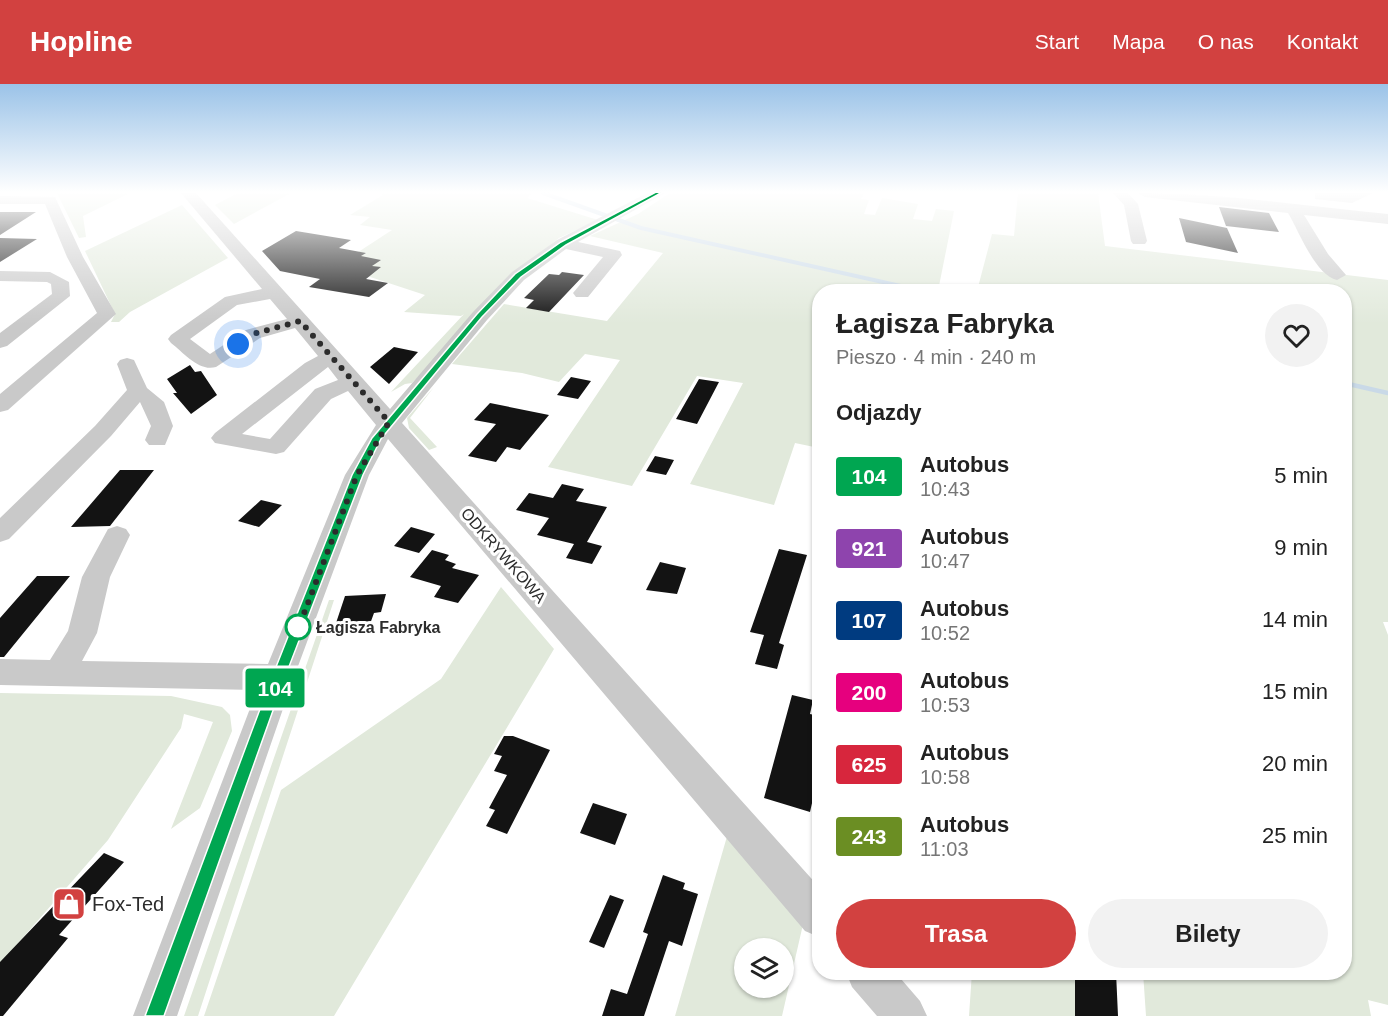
<!DOCTYPE html>
<html lang="pl">
<head>
<meta charset="utf-8">
<style>
	body { margin:0; font-family:Helvetica,sans-serif; background:#f2f2f2; color:#222; height:100vh; display:flex; flex-direction:column; font-size:22px; white-space:nowrap }
	* { box-sizing:border-box; margin:0 }
	p { font-size:20px; color:#767676 }
	.icon { flex:none; width:33px; height:33px; fill:none; stroke:currentColor; stroke-width:2; stroke-linecap:round; stroke-linejoin:round }
	.map { position:relative; flex:1; overflow:hidden }
	.panel { position:absolute; left:812px; top:200px; width:540px; height:696px; display:flex; flex-direction:column; background:#fff; border-radius:24px; box-shadow:0 2px 4px #0004 }
	.panel>* { flex:none }
	.badge { padding:0 12px; border-radius:4px; font-size:21px; line-height:39px }
	.tools { position:absolute; left:734px; top:854px; display:grid; gap:12px }
	.tools a { display:grid; place-items:center; width:60px; height:60px; border-radius:50%; background:#fff; box-shadow:0 2px 4px #0004; font-size:30px }
	.you { position:absolute; width:30px; height:30px; margin:-15px; border:4px solid #fff; border-radius:50%; background:#1a73e8; box-shadow:0 0 0 9px #1a73e833 }
	.map>.badge { position:absolute; translate:-50% -50%; box-shadow:0 0 0 3px #fff }
	h2 { padding:0 24px; font-size:22px; line-height:54px }
	.round { display:grid; place-items:center; flex:none; width:63px; height:63px; border-radius:32px; background:#f2f2f2 }
	.headline { display:flex; align-items:center; justify-content:space-between; height:102px; padding:0 24px }
	h1 { font-size:28px; font-weight:700; line-height:45px }
	.primary-button { display:flex; gap:12px; margin-top:auto; padding:12px 24px }
	.primary-button a { flex:1; height:69px; border-radius:36px; background:#d24140; color:#fff; font-size:24px; font-weight:700; line-height:69px; text-align:center }
	.primary-button a+a { background:#f2f2f2; color:#222 }
	ul { padding:0; list-style:none }
	li { display:flex; align-items:center; gap:18px; height:72px; padding:0 24px }
	li div { flex:1 }
	li b { display:block; font-size:22px }
	li em { font-style:normal }
	li .badge { min-width:66px; font-weight:700; text-align:center }
	header { display:flex; align-items:center; gap:36px; box-sizing:border-box; height:84px; padding:0 30px; background:#d24140; color:#fff }
	header strong { font-size:28px }
	nav { display:flex; gap:33px; margin-inline-start:auto; font-size:21px }
	.map>svg:first-child { display:block }
	.green { fill:#e1e9db; fill-rule:evenodd }
	.lines { fill:none; stroke-linecap:round; stroke-linejoin:round }
	.stream-far1 { stroke:#c9d9e7; stroke-width:4 }
	.stream { stroke:#c9d9e7; stroke-width:4.5 }
	.building { fill:#131313 }
	.minor { fill:#c9c9c9; fill-rule:evenodd }
	.line { fill:#00a651; stroke:#fff; stroke-width:1.5 }
	.walk { stroke:#2c2c2c; stroke-width:6; stroke-dasharray:0 10.8 }
	.stop-dot { fill:#fff; stroke:#00a651; stroke-width:3 }
	.labels { text-anchor:middle; stroke-width:6; stroke-linejoin:round; paint-order:stroke }
	.street-label { font-size:16px; fill:#2c2c2c; stroke:#fff }
	.stop-label { font-size:16px; font-weight:bold; fill:#2c2c2c; stroke:#fff; text-anchor:start }
	.near-poi-label { font-size:20px; fill:#2c2c2c; stroke:#fff; text-anchor:start }
</style>
</head>
<body>
<header>
<strong>Hopline</strong>
<nav><a>Start</a><a>Mapa</a><a>O nas</a><a>Kontakt</a></nav>
</header>
<div class="map">
<svg width="1388" height="932" viewBox="0 0 1388 932">
	<rect width="100%" height="100%" fill="#fff"/>
	<path class="green" d="M57 109H130L83 132 86 153 79 154Z
		M238 109H291L234 140 215 121Z
		M379 109H532L527 114 598 136 559 154 524 182 412 299 405 300 391 308 464 230 461 232 404 228 425 211 352 187 346 176 392 146 360 141 370 133 350 131 383 111Z
		M670 109H864L861 115 869 116 864 130 875 131 882 114 918 120 913 135 932 137 936 125 954 127 939 202 964 207H819V364L795 359 774 421 690 400 743 299 697 292 632 402 548 383 620 276 585 270 559 298 522 289 452 280 504 220 607 237 663 169 590 152 638 130Z
		M1018 109H1098L1105 162 1388 196V538H1383L1388 551V921L1368 916 1371 932H1146L1143 888H1344V207H977L992 150 1014 152Z
		M182 121 228 174 130 228 119 238H111L115 230 85 167Z
		M434 303 410 334 437 363 429 366 409 344 407 334Z
		M501 503 554 565 334 932H204L281 706 441 595Z
		M329 516H334L198 932H184Z
		M0 609 171 612 222 623 230 631 232 647 200 724 171 745 213 638 184 630 181 644 108 756 0 880Z
		M728 749 804 836 782 932H675ZM744 864H783V903H744Z
		M972 888H1075L1076 932H969Z"/>
	<g class="lines">
		<path class="stream-far1" d="M543 109 641 144 923 207"/>
		<path class="stream" d="M1344 299 1388 309"/>
	</g>
	<path class="building" d="M1219 123 1269 129 1279 148 1226 142Z
		M0 128H36L0 151Z
		M1179 134 1227 144 1238 169 1186 158Z
		M296 147 351 156 339 164 366 169 361 172 381 176 372 182 381 183 366 195 388 199 369 213 309 203 320 195 280 187 262 167Z
		M0 154 37 155 0 178Z
		M562 188 584 191 549 228 526 224 534 216 524 214 549 190 559 191Z
		M394 263 418 268 389 300 370 283Z
		M190 281 195 288 201 287 217 311 191 330 173 309H177L167 295Z
		M571 293 591 297 578 315 557 311Z
		M699 295 719 298 697 340 676 335Z
		M490 319 549 331 520 366 507 363 496 378 468 372 496 340 474 336Z
		M655 372 674 376 666 391 646 387Z
		M120 386H154L110 442 71 443Z
		M562 400 584 405 576 417 607 423 587 458 602 462 592 480 566 474 574 460 537 451 549 434 516 426 529 409 553 414Z
		M261 416 282 421 259 443 238 437Z
		M411 443 435 450 419 469 394 462Z
		M779 465 807 471 779 559 784 561 777 585 755 580 764 551 750 548Z
		M432 466 449 471 445 476 456 480 452 484 479 491 458 519 434 513 441 502 410 493Z
		M660 478 686 484 677 510 646 506Z
		M37 492H70L4 573H0V534Z
		M386 510 381 528 374 529 370 540 335 542 345 512Z
		M792 611 813 616 810 630 819 632V688L810 728 764 714Z
		M504 652H513L550 666 507 750 486 742 495 726 489 724 507 691 494 687 502 672 494 670Z
		M593 719 627 730 615 761 580 749Z
		M104 769 124 778 59 851 68 854 3 932H0V878Z
		M663 791 685 799 683 805 698 810 682 862 669 857 644 932H602L611 905 627 910 648 850 643 848Z
		M610 811 624 816 604 864 589 858Z
		M1075 888H1116L1118 932H1075Z"/>
	<g class="lines">
		<path class="minor" d="M181 109H196L390 325 473 228 512 188 557 156 647 109H665L578 158 620 167 622 171 588 213H576L573 209 603 173 566 165 524 196 487 236 402 339 819 803V853L805 847 388 355 369 391 294 593 177 932H133L257 606 0 601V575L50 576 68 547 82 493 108 445 117 442 126 445 130 451 110 493 97 549 82 577 268 580 345 391 376 341 348 307 331 315 284 368 276 370 215 359 211 354 215 349 305 279 318 272 295 244 260 254 216 283C199 288 184 269 171 259L168 255 171 251 225 213 262 205ZM270 215 287 235 246 246 210 270 190 255 237 221ZM328 283 338 296 315 305 270 355 242 350Z
			M1113 109H1128L1138 120 1147 157 1145 160H1133L1131 157 1124 121Z
			M1138 109C1222 109 1305 122 1388 130V140L1304 131 1328 170 1346 191 1337 196C1315 191 1299 147 1288 129L1145 113Z
			M1315 109H1373L1352 119 1315 115Z
			M0 112 55 113 83 173 116 230 8 326 0 328V310L97 229 67 173 45 120H0Z
			M0 187 50 188 69 198 70 212 7 262 0 264V249L52 210 51 200 47 198 0 197Z
			M127 274 134 276 147 304 164 318 173 342 165 361H149L145 356 151 342 140 318 111 352 9 455 0 458V434L95 342 127 306 117 280 120 276Z
			M846 888H895L920 917 927 932H877L852 903Z"/>
	</g>
	<linearGradient id="sky" x2="0" y2="1"><stop stop-color="#9bc3e8"/><stop offset="0.45" stop-color="#fff"/><stop offset="1" stop-color="#fff" stop-opacity="0"/></linearGradient>
	<rect width="1388" height="240" fill="url(#sky)"/>
	<path class="line" d="M656 108 661 109 566 161 521 193 482 233 381 355 363 391 285 593 164 932H145L272 593 352 391 372 354 477 230 515 190 561 158Z"/>
	<g class="lines">
		<path class="walk" d="M238 260 253 250 300 237 389 338 357 391 295 553 298 543"/>
	</g>
	<defs>
		<g id="shop-square" transform="scale(1.725)"><rect x="-9" y="-9" width="18" height="18" rx="4" fill="#d24140" stroke="#fff"/><path d="M-5-2.5h2.3a2.7 3.5 0 0 1 5.4 0H5L5.5 6h-11ZM-1.5-2.5h3a1.5 2.3 0 0 0-3 0Z" fill="#fff"/></g>
	</defs>
	<g fill-rule="evenodd">
		<use href="#shop-square" x="69" y="820"/>
	</g>
	<circle class="stop-dot" cx="298" cy="543" r="12"/>
	<g class="labels">
		<g class="street-label">
			<text transform="translate(504 471) rotate(49)" y="6">ODKRYWKOWA</text>
		</g>
		<g class="stop-label">
			<text x="316" y="549">Łagisza Fabryka</text>
		</g>
		<g class="near-poi-label">
			<text x="92" y="827">Fox-Ted</text>
		</g>
	</g>
</svg>
<div class="tools">
<a><svg class="icon" aria-label="layers" viewBox="0 0 24 24"><path d="M12 4l9 5-9 5-9-5zM3 14l9 5 9-5"/></svg></a>
</div>
<div class="you" style="left:238px;top:260px"></div>
<b class="badge" style="left:275px;top:604px;background:#00a651;color:#fff">104</b>
<section class="panel">
<div class="headline"><div><h1>Łagisza Fabryka</h1><p>Pieszo · 4 min · 240 m</p></div><a class="round"><svg class="icon" aria-label="heart" viewBox="0 0 24 24"><path d="M12 20l-8-8c-3-5 5-10 8-4 3-6 11-1 8 4z"/></svg></a></div>
<h2>Odjazdy</h2>
<ul>
<li><span class="badge" style="background:#00a651;color:#fff">104</span><div><b>Autobus</b><p>10:43</p></div><em>5 min</em></li>
<li><span class="badge" style="background:#8e44ad;color:#fff">921</span><div><b>Autobus</b><p>10:47</p></div><em>9 min</em></li>
<li><span class="badge" style="background:#003b80;color:#fff">107</span><div><b>Autobus</b><p>10:52</p></div><em>14 min</em></li>
<li><span class="badge" style="background:#e6007e;color:#fff">200</span><div><b>Autobus</b><p>10:53</p></div><em>15 min</em></li>
<li><span class="badge" style="background:#d7263d;color:#fff">625</span><div><b>Autobus</b><p>10:58</p></div><em>20 min</em></li>
<li><span class="badge" style="background:#6b8e23;color:#fff">243</span><div><b>Autobus</b><p>11:03</p></div><em>25 min</em></li>
</ul>
<div class="primary-button"><a>Trasa</a><a>Bilety</a></div>
</section>
</div>
</body>
</html>
